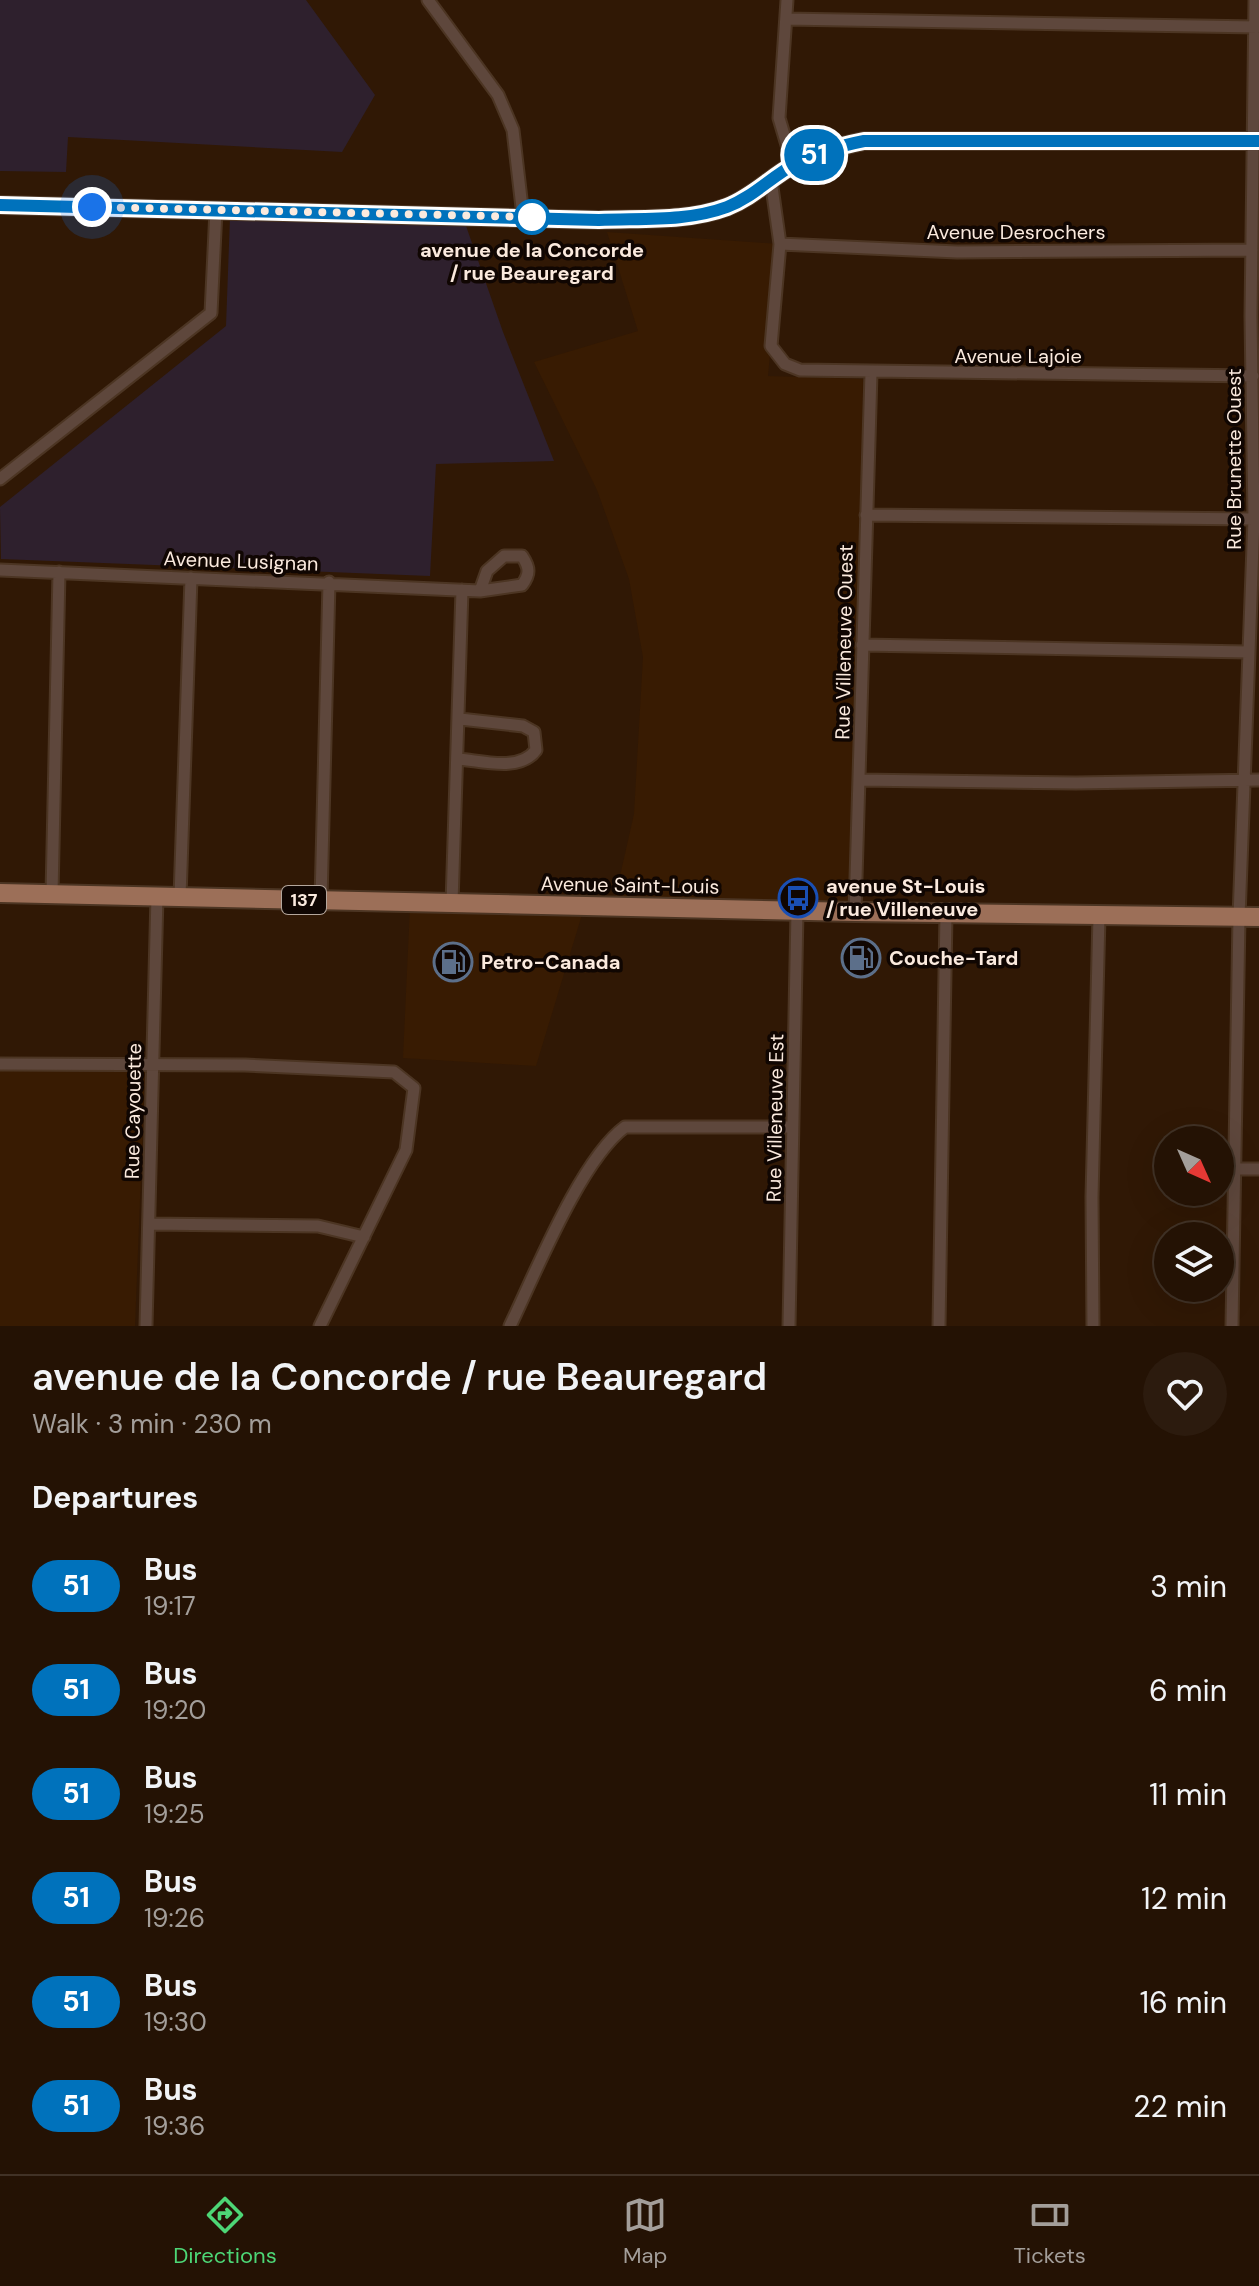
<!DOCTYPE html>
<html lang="en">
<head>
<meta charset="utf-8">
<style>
	body { margin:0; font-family:"DM Sans",sans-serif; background:#2c1b0e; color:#f1f3f6; height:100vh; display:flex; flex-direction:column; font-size:30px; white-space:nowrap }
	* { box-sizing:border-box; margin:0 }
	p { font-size:26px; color:#a39e9a }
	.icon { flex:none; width:44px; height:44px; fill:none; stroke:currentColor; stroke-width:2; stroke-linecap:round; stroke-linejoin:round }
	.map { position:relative; height:1326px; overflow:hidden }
	.side { display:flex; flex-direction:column; background:#241204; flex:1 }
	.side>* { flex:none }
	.badge { padding:0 16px; border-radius:26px; font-size:28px; line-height:52px }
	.needle { width:52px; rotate:135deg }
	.fabs { position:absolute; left:1154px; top:1126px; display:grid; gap:16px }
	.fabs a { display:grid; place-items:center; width:80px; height:80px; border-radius:50%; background:#241204; box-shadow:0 8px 32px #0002,0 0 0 2px #413226; font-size:40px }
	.you { position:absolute; width:40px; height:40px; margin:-20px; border:6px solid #fff; border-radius:50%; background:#1a73e8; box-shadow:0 0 0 12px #1a73e833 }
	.map>.badge { position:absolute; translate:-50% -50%; box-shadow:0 0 0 4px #fff }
	h2 { padding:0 32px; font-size:30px; line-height:72px }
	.round { display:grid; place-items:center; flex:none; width:84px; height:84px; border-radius:42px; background:#2c1b0e }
	.head { display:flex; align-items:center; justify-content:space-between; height:136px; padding:0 32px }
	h1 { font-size:38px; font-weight:600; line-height:60px }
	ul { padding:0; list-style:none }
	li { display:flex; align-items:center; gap:24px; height:104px; padding:0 32px }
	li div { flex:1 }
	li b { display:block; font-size:30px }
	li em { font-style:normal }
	li .badge { min-width:88px; font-weight:700; text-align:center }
	.tabs { display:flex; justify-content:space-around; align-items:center; height:112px; border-top:2px solid #413226; background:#241204; font-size:22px; color:#a39e9a }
	.tabs a { display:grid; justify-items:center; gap:4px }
	.tabs .on { color:#4dd676 }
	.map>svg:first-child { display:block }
	.built { fill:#381b02 }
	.industrial { fill:#2e202d }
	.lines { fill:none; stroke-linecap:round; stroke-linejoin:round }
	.street-casing { stroke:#4c3523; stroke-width:15 }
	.secondary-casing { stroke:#4c3523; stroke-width:20 }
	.primary-casing { stroke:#4c3523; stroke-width:22 }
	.street { stroke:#5e473c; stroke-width:11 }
	.secondary { stroke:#815e4c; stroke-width:16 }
	.primary { stroke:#9c6f58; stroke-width:18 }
	.line-casing { stroke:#fff; stroke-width:18 }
	.line { stroke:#0072bc; stroke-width:12 }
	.walk { stroke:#fbeade; stroke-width:8; stroke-dasharray:0 14.4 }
	.stop-dot { fill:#fff; stroke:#0072bc; stroke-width:4 }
	.labels { text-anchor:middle; stroke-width:7; stroke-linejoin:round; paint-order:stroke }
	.shield { fill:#100602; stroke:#b4a69c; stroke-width:2 }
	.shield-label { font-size:18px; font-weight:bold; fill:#fbeade }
	.street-label { font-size:20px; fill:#fbeade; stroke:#100602 }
	.stop-label { font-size:20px; font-weight:bold; fill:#fbeade; stroke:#100602 }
	.poi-label { font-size:20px; font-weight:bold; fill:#fbeade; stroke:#100602; text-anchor:start }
</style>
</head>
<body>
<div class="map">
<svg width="1259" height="1326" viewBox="0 0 1259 1326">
	<rect width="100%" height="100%" fill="#301805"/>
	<path class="built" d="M607 232 780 244 768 376 863 379 855 912 613 907 634 814 643 657 629 579 597 490 534 362 638 331Z
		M410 907 584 908 536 1066 403 1058Z
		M0 1070 145 1072 135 1326H0Z"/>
	<path class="industrial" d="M0 0H306L375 95 342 152 68 137 66 172 0 171Z
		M230 217 465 223 503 332 554 461 436 464 430 576 1 559 0 507 226 326Z"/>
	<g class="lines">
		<g class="street-casing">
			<path id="street" d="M428 0 498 95 513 130 523 216
				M787 0 779 118 793 165
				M786 19 1257 27
				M771 180 780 244 771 346 785 364 800 370 1253 376
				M780 244 957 252 1252 250
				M0 479 211 313 216 210
				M866 515 1254 519
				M0 570 480 591 522 585C530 574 530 568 522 556H504L487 571 480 591
				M862 645 1248 652
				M459 759C483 761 520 772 536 750L534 732 523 726 460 719
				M859 780 1076 783 1259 780
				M52 894 59 572
				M180 897 191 578
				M321 900 329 582
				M452 903 462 590
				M855 912 871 373
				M0 1064 245 1065 394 1072 414 1088 406 1150 320 1326
				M1234 1169H1259
				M149 1224 318 1226 364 1237
				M146 1326 157 896
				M510 1326C535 1274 581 1159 625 1127H792
				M789 1326 797 911
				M939 1326 946 914
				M1093 1326 1092 1197 1099 916
				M1232 1326 1239 917 1254 519 1251 316 1255 0"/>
		</g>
		<g class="secondary-casing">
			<path id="secondary" d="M0 205 599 220C641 218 687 222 727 207 753 197 771 177 795 164 817 152 840 146 864 141H1259"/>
		</g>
		<g class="primary-casing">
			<path id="primary" d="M0 893 855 912 1259 917"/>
		</g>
		<use href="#street" class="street"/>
		<use href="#secondary" class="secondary"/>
		<use href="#primary" class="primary"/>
	</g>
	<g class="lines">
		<g class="line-casing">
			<path id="line" d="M0 205 599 220C641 218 687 222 727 207 753 197 771 177 795 164 817 152 839 146 864 141H1259"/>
		</g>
		<use href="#line" class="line"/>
		<path class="walk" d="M92 207 532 217"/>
	</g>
	<defs>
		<g id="bus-ring" transform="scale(2)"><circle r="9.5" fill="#100602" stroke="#1a4fb4" stroke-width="1.5"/><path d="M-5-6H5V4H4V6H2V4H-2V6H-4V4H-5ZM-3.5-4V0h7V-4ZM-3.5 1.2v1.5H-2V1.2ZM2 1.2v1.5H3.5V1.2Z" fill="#1a4fb4"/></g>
		<g id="fuel-ring" transform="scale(2)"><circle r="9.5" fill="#100602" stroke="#5c6f8a" stroke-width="1.5"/><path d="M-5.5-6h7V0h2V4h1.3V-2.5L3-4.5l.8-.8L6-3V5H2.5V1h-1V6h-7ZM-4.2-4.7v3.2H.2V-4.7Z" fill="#5c6f8a"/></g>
	</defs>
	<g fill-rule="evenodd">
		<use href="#bus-ring" x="798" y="898"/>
		<use href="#fuel-ring" x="861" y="958"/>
		<use href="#fuel-ring" x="453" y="962"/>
	</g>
	<circle class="stop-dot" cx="532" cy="217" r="16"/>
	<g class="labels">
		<rect class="shield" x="282" y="886" width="44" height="28" rx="6"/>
		<g class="shield-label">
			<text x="304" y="906">137</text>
		</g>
		<g class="street-label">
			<text x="1016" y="239">Avenue Desrochers</text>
			<text x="1018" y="363">Avenue Lajoie</text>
			<text transform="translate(1234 459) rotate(-90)" y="7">Rue Brunette Ouest</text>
			<text transform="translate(241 561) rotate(2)" y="7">Avenue Lusignan</text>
			<text transform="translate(844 642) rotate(-89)" y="7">Rue Villeneuve Ouest</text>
			<text transform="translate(630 885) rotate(1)" y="7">Avenue Saint-Louis</text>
			<text transform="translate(133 1111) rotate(-89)" y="7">Rue Cayouette</text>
			<text transform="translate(775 1118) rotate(-89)" y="7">Rue Villeneuve Est</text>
		</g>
		<g class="stop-label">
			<text x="532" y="257">avenue de la Concorde<tspan x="532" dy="23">/ rue Beauregard</tspan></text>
		</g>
		<g class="poi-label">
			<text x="826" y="893">avenue St-Louis<tspan x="826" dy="23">/ rue Villeneuve</tspan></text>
			<text x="889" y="965">Couche-Tard</text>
			<text x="481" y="969">Petro-Canada</text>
		</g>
	</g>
</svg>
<div class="fabs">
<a><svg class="needle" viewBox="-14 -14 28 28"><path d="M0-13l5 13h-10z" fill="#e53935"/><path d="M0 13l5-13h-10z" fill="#a39e9a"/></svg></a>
<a><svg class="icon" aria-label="layers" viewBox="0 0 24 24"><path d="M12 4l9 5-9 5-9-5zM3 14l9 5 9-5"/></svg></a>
</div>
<div class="you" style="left:92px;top:207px"></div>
<b class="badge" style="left:814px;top:155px;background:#0072bc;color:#fff">51</b>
</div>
<section class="side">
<div class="head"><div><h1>avenue de la Concorde / rue Beauregard</h1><p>Walk · 3 min · 230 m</p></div><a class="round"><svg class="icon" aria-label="heart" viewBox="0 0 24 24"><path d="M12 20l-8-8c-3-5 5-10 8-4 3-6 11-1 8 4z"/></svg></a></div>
<h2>Departures</h2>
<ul>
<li><span class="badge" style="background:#0072bc;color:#fff">51</span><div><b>Bus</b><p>19:17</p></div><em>3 min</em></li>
<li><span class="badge" style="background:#0072bc;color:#fff">51</span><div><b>Bus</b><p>19:20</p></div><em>6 min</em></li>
<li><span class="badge" style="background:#0072bc;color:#fff">51</span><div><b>Bus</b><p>19:25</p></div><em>11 min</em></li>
<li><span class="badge" style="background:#0072bc;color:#fff">51</span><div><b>Bus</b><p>19:26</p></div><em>12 min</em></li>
<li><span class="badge" style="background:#0072bc;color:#fff">51</span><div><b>Bus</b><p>19:30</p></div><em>16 min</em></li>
<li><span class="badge" style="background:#0072bc;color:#fff">51</span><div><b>Bus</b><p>19:36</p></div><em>22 min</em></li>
</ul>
</section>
<nav class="tabs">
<a class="on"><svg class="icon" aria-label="directions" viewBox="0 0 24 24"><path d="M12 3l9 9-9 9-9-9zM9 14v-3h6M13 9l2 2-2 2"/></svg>Directions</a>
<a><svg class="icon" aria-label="map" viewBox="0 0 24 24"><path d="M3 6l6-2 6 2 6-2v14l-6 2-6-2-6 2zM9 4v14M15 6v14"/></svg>Map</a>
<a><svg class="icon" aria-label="tickets" viewBox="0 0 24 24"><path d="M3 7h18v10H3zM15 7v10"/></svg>Tickets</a>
</nav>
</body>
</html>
